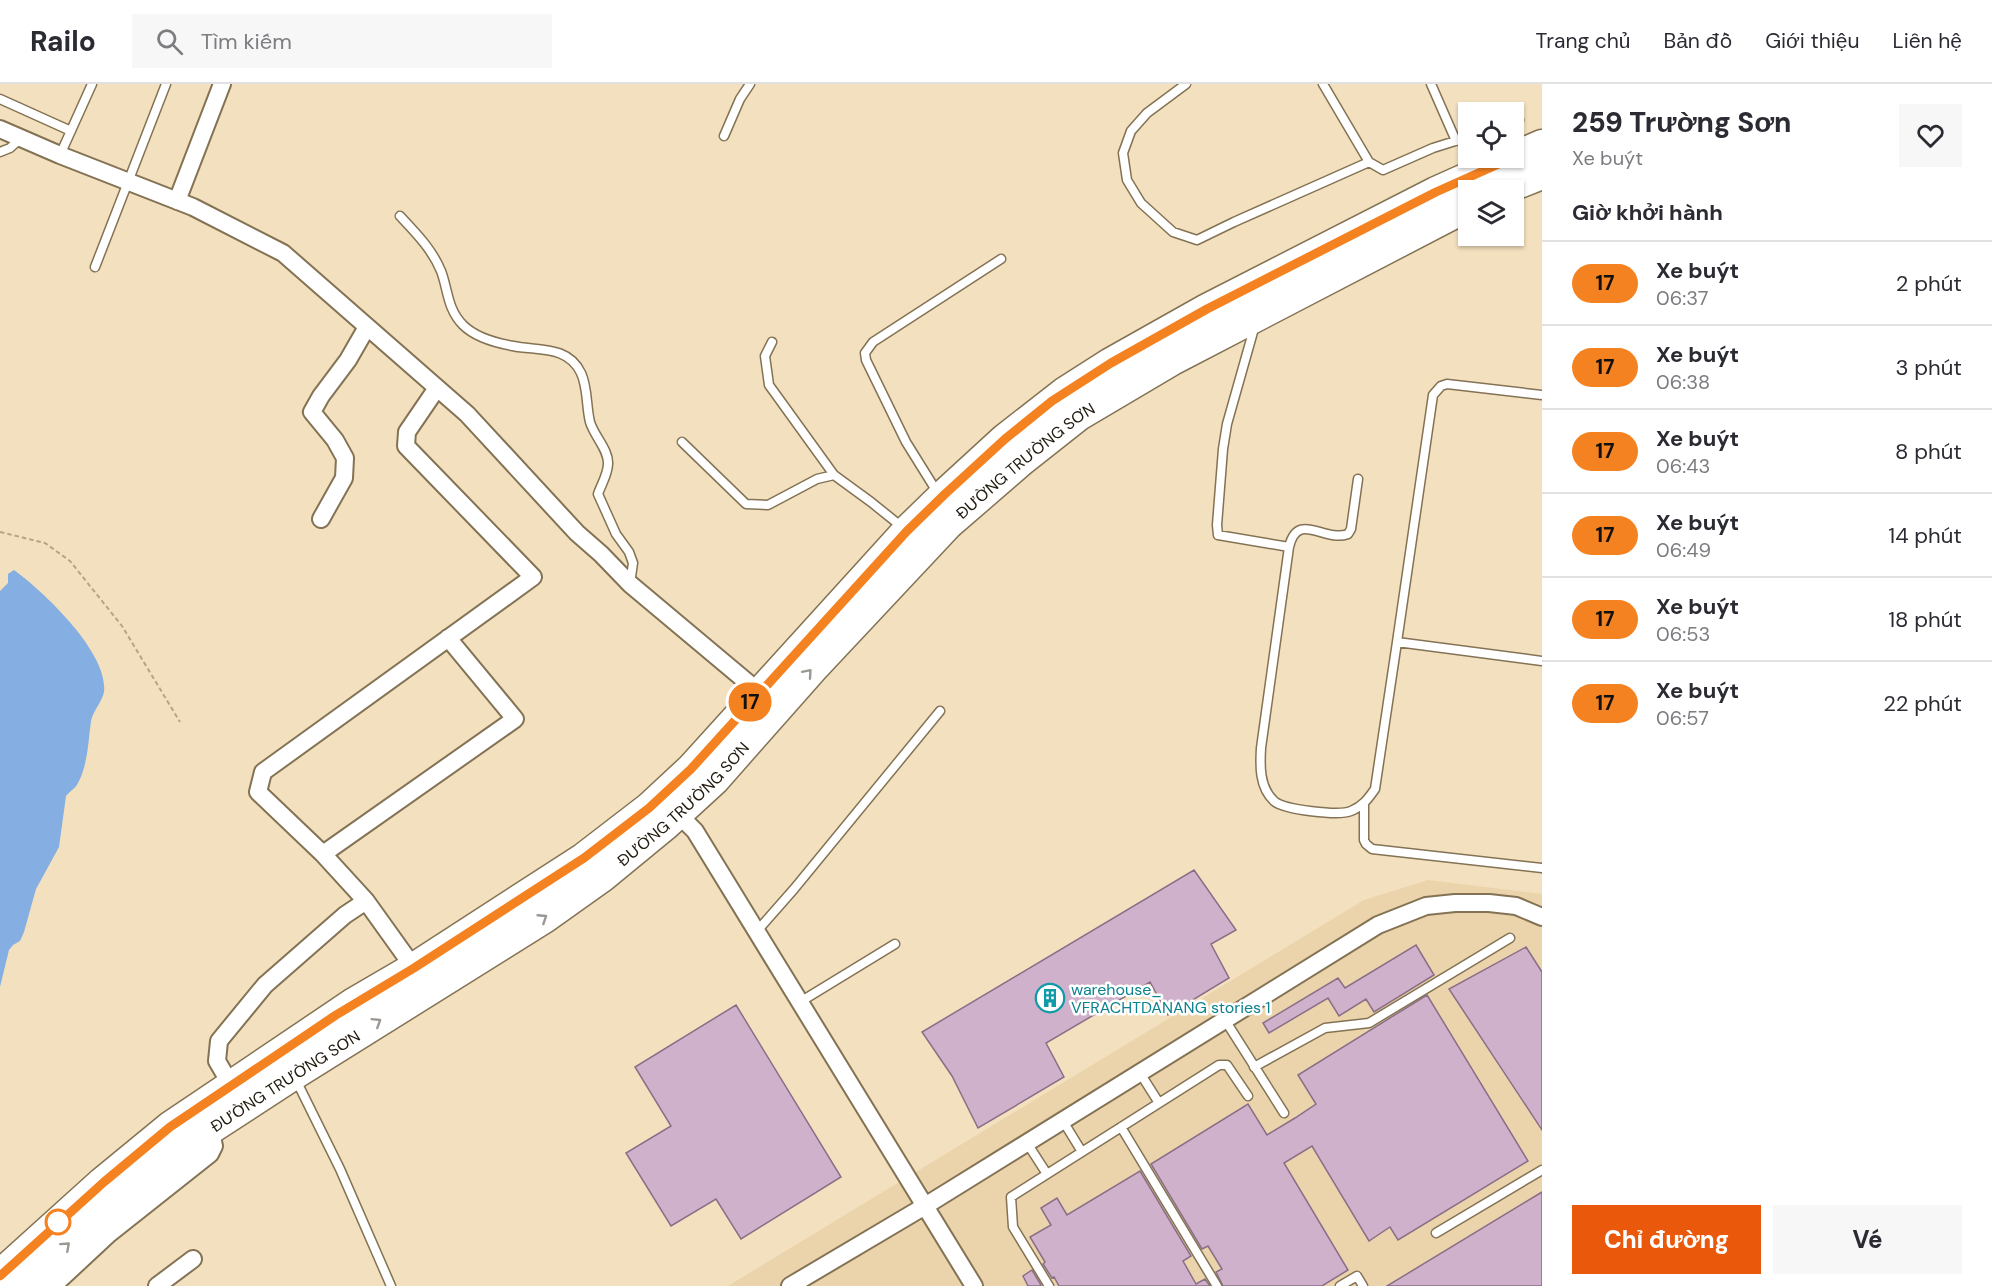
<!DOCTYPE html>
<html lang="vi">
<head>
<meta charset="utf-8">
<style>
	body { margin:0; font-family:"DM Sans",sans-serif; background:#f7f7f7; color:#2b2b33; height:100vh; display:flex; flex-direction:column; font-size:22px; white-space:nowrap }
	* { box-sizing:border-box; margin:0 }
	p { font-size:20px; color:#7c7c81 }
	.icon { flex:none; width:33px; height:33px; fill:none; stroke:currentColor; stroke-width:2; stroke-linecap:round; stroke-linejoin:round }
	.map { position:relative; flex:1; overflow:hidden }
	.sheet { display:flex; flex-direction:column; background:#fff; width:450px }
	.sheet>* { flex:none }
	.badge { padding:0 12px; border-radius:20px; font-size:21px; line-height:39px }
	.buttons { position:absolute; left:1458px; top:18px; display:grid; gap:12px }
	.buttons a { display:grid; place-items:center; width:66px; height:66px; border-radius:0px; background:#fff; box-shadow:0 2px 4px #0004; font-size:30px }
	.map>.badge { position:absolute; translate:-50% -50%; box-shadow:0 0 0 3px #fff }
	h2 { padding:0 30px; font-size:22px; line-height:54px }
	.round { display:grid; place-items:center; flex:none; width:63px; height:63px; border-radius:0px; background:#f7f7f7 }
	.summary { display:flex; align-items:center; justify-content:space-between; height:102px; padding:0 30px }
	h1 { font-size:28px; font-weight:800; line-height:45px }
	.button { display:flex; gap:12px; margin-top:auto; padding:12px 30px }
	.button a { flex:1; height:69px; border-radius:0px; background:#ea580c; color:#fff; font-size:24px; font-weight:800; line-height:69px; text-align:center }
	.button a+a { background:#f7f7f7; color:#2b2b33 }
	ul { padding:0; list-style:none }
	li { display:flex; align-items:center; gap:18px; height:84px; padding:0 30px; border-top:2px solid #e1e1e2 }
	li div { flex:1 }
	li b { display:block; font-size:22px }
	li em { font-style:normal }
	li .badge { min-width:66px; font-weight:700; text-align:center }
	header { display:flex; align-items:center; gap:36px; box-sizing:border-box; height:84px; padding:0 30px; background:#fff; border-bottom:2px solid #e1e1e2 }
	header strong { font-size:28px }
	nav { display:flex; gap:33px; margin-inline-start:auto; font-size:21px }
	.search { width:420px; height:54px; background:#f7f7f7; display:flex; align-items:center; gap:15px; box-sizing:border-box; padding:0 21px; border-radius:0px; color:#7c7c81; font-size:22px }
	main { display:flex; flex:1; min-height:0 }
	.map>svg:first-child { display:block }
	.built { fill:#ebd4ab }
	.water { fill:#85aee2 }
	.building { fill:#cfb1cb; stroke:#8a6e87; stroke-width:1.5 }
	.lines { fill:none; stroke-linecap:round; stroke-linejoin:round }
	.lane-casing { stroke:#837254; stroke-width:11 }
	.street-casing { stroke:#837254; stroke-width:20 }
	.highway-casing { stroke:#837254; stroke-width:33 }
	.path { stroke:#b4a589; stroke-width:2; stroke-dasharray:4.5 3; stroke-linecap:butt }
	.lane { stroke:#fff; stroke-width:8 }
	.street { stroke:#fff; stroke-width:16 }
	.highway { stroke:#fff; stroke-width:30 }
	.oneway { stroke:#9b9893 }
	.line-casing { stroke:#fff; stroke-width:14 }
	.line { stroke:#f58220; stroke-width:9 }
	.stop-dot { fill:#fff; stroke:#f58220; stroke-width:3 }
	.labels { text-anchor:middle; stroke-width:5; stroke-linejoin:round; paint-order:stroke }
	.street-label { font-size:16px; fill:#211a0e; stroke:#fff }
	.culture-label { font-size:16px; fill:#0d838f; stroke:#fff; text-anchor:start }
</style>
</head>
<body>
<header>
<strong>Railo</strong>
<div class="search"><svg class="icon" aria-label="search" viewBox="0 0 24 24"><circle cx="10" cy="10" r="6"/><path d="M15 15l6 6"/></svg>Tìm kiếm</div>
<nav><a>Trang chủ</a><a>Bản đồ</a><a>Giới thiệu</a><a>Liên hệ</a></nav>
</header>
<main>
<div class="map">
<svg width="1542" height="1202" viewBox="0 0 1542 1202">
	<rect width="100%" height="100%" fill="#f3e0be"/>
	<path class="built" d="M1428 796 1542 810V1202H728L1364 816Z"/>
	<path class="water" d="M14 486C43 507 109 569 104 608 102 618 93 627 91 637 88 659 88 680 78 699 76 704 70 707 66 712L59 763 36 805 24 848 20 857 13 861 9 866 0 903V507L8 499V490Z"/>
	<path class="building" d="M1194 786 1236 846 1211 860 1229 894 1168 931 1150 898 1046 959 1064 993 978 1044 952 992 922 948Z
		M1416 861 1434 891 1374 928 1366 915 1339 932 1328 914 1269 949 1263 939 1338 894 1345 904Z
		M1526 863 1542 888V1046L1449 905Z
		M1427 911 1528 1077 1398 1156 1390 1143 1369 1157 1312 1062 1284 1079 1348 1186 1322 1202H1223L1216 1188 1222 1185 1208 1162 1202 1165 1151 1080 1248 1020 1267 1051 1295 1034 1316 1020 1298 991Z
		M736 921 841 1093 741 1155 716 1115 671 1142 626 1069 671 1042 635 983Z
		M1140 1087 1191 1172 1183 1177 1196 1200 1205 1195 1210 1202H1059L1054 1193 1052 1194 1043 1180 1045 1178 1030 1153 1051 1141 1041 1124 1057 1114 1067 1131Z
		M1542 1108V1202H1387Z
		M1032 1186 1041 1201 1039 1202H1028L1023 1192Z"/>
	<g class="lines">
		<g class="lane-casing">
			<path id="lane" d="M1186 0 1147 29 1131 47 1123 69 1127 96 1141 119 1173 148 1197 156 1234 138 1369 78
				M1323 0 1369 78 1383 86 1433 64 1468 53
				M1431 0 1456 57
				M0 15 71 47
				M1514 46 1519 36
				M724 52 740 15 750 0
				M0 68 10 64 21 54
				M60 71 92 0
				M400 132C415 148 432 165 441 187 448 205 447 225 463 241 475 253 496 259 513 262 537 267 568 261 581 289 588 304 586 322 590 338 594 352 609 366 608 380 608 390 601 401 598 410L616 450 629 468 633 479 630 500
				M95 183 166 0
				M1255 241 1227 340 1223 365 1217 441 1218 451 1289 463 1261 664C1260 681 1259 703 1274 717 1284 726 1339 732 1351 727 1363 722 1368 715 1375 705L1397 558
				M772 258 765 272 769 301 834 391
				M1542 311 1447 300 1441 302 1433 311 1397 558 1542 577
				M682 358 746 420 768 421 817 395 834 391 871 418 902 443
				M939 411 906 358 866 276 865 269 873 258 1001 175
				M1289 463C1298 426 1324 459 1348 450L1351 445 1358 395
				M1364 720V756L1366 760 1372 765 1542 784
				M757 847 794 805 940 627
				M800 918 895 860
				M1225 936 1284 1029
				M1254 983 1325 944 1369 939 1510 854
				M1140 989 1159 1019
				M296 996 340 1085 391 1202
				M1063 1037 1082 1068
				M1121 1043 1217 1202
				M1027 1059 1047 1090
				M1436 1149 1542 1086
				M1049 1202 1013 1143 1011 1113 1219 981H1227L1248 1012
				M1340 1202 1357 1192 1363 1202"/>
		</g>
		<g class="street-casing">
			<path id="street" d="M0 45 60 71 193 123 283 169 467 330 577 449 601 470 630 500 759 608
				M177 117 222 0
				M321 435 344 394 345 374 335 356 312 328 321 312 348 276 367 243
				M677 729 695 747 974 1202
				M323 770 515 635 448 554
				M366 817 414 884
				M231 1001 217 977 219 957 265 901 345 831 366 817 323 770 258 708 263 688 533 493 406 362 407 348 437 304
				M53 1202 109 1150 210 1070 214 1062 210 1045
				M157 1202 193 1175
				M790 1202 925 1122 1378 841 1426 822 1455 819H1489L1516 822 1542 833"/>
		</g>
		<g class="highway-casing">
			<g id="highway">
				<path d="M1514 73 1542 61"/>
				<path d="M1501 106 1542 90"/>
				<path d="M0 1191 103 1098 170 1043 354 919 414 884 584 774 649 724 691 685 907 447 945 410 1005 355 1064 309 1111 279 1207 225 1436 108 1512 74"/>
				<path id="s1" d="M24 1202 117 1116 190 1058 293 991 544 834 603 792 665 741 714 696 812 585 948 440 1022 376 1079 331 1172 276 1468 122"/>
			</g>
		</g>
		<path class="path" d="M0 448 45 459 70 477 122 542 180 638"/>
		<use href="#lane" class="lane"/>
		<use href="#street" class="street"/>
		<use href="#highway" class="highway"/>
	</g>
	<defs><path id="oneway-chevron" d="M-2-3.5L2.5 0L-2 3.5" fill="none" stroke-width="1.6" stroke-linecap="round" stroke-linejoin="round" transform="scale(1.5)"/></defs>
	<g class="oneway">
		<use href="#oneway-chevron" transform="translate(808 589) rotate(-49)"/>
		<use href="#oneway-chevron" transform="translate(543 834) rotate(-33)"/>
		<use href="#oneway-chevron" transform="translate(377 938) rotate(-32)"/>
		<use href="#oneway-chevron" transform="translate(66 1162) rotate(-42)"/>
	</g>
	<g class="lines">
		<g class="line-casing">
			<path id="line" d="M0 1192 104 1098 170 1043 336 931 414 884 584 774 649 724 691 685 907 447 945 410 1005 355 1052 317 1111 279 1207 225 1436 108 1512 74"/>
		</g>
		<use href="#line" class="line"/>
	</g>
	<defs>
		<g id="building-ring" transform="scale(1.5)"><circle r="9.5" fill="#fff" stroke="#0f9aa8" stroke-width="1.5"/><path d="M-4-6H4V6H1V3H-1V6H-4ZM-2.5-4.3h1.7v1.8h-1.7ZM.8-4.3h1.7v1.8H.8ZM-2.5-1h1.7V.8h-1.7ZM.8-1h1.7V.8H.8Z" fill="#0f9aa8"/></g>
	</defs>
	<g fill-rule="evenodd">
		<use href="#building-ring" x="1050" y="914"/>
	</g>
	<circle class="stop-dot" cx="58" cy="1138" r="12"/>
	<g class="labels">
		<g class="street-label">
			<text dy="6" stroke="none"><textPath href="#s1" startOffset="1305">ĐƯỜNG TRƯỜNG SƠN</textPath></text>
			<text dy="6" stroke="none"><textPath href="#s1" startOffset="819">ĐƯỜNG TRƯỜNG SƠN</textPath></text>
			<text dy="6" stroke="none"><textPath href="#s1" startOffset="333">ĐƯỜNG TRƯỜNG SƠN</textPath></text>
		</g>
		<g class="culture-label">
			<text x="1071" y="911">warehouse_<tspan x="1071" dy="18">VFRACHTDANANG stories 1</tspan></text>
		</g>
	</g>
</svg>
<div class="buttons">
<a><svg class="icon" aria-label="locate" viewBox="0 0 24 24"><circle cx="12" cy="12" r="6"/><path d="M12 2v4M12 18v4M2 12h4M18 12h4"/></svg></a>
<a><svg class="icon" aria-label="layers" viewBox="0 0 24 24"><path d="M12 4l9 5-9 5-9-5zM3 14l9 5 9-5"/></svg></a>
</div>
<b class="badge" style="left:750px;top:618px;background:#f58220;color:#111">17</b>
</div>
<section class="sheet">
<div class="summary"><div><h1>259 Trường Sơn</h1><p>Xe buýt</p></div><a class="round"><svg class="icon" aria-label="heart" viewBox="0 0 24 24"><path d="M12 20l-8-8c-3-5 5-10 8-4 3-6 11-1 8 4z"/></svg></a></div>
<h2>Giờ khởi hành</h2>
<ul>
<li><span class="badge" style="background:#f58220;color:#111">17</span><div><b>Xe buýt</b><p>06:37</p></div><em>2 phút</em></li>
<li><span class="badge" style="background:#f58220;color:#111">17</span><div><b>Xe buýt</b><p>06:38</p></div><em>3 phút</em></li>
<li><span class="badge" style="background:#f58220;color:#111">17</span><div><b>Xe buýt</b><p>06:43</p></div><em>8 phút</em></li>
<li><span class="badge" style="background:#f58220;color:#111">17</span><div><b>Xe buýt</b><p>06:49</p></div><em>14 phút</em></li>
<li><span class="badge" style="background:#f58220;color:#111">17</span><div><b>Xe buýt</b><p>06:53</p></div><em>18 phút</em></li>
<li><span class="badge" style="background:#f58220;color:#111">17</span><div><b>Xe buýt</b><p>06:57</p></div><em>22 phút</em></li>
</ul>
<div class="button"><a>Chỉ đường</a><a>Vé</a></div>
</section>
</main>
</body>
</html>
